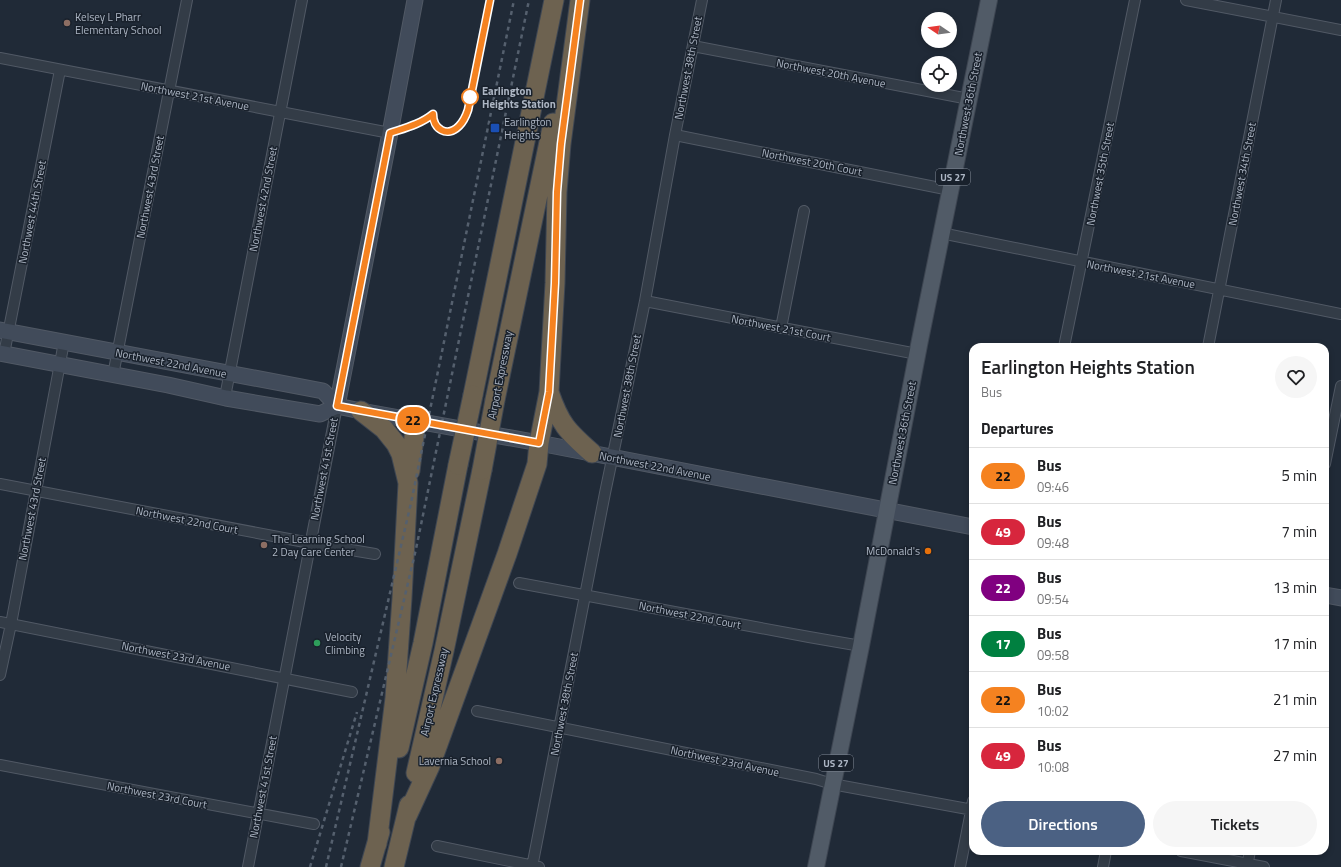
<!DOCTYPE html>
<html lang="en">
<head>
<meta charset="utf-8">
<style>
	body { margin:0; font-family:"Titillium Web",sans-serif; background:#f6f6f6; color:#202124; height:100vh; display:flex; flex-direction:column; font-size:15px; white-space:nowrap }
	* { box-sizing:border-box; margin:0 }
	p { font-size:13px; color:#757577 }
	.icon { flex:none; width:22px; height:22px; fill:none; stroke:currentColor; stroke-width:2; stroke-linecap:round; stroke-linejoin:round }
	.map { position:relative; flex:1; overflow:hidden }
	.details { position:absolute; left:969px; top:343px; width:360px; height:512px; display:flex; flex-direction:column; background:#fff; border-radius:12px; box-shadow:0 2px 6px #0003 }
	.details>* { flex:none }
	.badge { padding:0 8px; border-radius:13px; font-size:14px; line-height:26px }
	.needle { width:26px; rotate:283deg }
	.tools { position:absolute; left:921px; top:12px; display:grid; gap:8px }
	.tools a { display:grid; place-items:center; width:36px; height:36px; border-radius:50%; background:#fff; box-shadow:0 2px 6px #0003; font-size:20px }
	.map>.badge { position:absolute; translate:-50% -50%; box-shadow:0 0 0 2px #fff }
	h2 { padding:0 12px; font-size:15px; line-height:36px }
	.round { display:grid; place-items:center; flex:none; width:42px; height:42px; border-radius:21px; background:#f6f6f6 }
	.headline { display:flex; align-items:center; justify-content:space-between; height:68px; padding:0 12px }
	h1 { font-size:19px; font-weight:600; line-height:30px }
	.cta { display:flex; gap:8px; margin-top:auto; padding:8px 12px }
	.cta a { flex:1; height:46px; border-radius:24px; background:#4b6183; color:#fff; font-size:16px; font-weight:600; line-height:46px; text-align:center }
	.cta a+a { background:#f6f6f6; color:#202124 }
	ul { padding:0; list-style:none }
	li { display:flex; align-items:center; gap:12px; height:56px; padding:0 12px; border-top:1px solid #e0e0e0 }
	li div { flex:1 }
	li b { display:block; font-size:15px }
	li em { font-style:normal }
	li .badge { min-width:44px; font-weight:700; text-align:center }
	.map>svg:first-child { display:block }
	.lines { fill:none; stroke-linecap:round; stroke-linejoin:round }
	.minor-casing { stroke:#515965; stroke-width:12 }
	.secondary-casing { stroke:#515965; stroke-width:17 }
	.primary-casing { stroke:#3d4551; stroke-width:18 }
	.motorway-casing { stroke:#3e4652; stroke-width:21 }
	.minor { stroke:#333c47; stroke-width:10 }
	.secondary { stroke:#414b5a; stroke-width:15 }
	.primary { stroke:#515b67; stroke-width:16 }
	.motorway { stroke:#6d6250; stroke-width:19 }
	.rail { stroke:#55606e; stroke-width:2.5; stroke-dasharray:4 4; stroke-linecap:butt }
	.motorway-bridge-casing { stroke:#3e4652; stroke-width:21; stroke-linecap:butt }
	.motorway-bridge { stroke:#6d6250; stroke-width:19 }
	.line-casing { stroke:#fff; stroke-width:9 }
	.line { stroke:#f58220; stroke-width:6 }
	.education-dot { fill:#8d6e63; stroke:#19212c; stroke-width:1.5 }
	.stop-dot { fill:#fff; stroke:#f58220; stroke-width:2 }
	.transit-dot { fill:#1a4fb4; stroke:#19212c; stroke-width:1.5 }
	.food-dot { fill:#e8710a; stroke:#19212c; stroke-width:1.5 }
	.leisure-dot { fill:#2e9e5b; stroke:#19212c; stroke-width:1.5 }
	.labels { text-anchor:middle; stroke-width:3; stroke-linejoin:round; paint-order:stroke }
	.shield { fill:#19212c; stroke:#818996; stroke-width:1 }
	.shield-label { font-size:10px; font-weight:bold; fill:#adb6c4 }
	.poi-label { font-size:11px; fill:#adb6c4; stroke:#19212c; text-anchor:start }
	.street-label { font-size:11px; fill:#adb6c4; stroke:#19212c }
	.stop-label { font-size:11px; font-weight:bold; fill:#adb6c4; stroke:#19212c; text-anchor:start }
</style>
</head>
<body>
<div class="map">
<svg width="1341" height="867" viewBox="0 0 1341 867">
	<rect width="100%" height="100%" fill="#202a37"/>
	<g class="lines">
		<g class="minor-casing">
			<path id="minor" d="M1186 0 1341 30
				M693 46 969 99
				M0 58 390 133
				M675 135 950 190
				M941 233 1341 314
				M645 301 917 354
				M781 328 804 211
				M1064 347 1135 0
				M1208 347 1276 0
				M4 354 60 70
				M113 375 187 0
				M225 397 302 0
				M1325 464 1341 386
				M0 484 310 543 375 554
				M519 583 809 637 861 646
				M0 622 352 692
				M0 675 11 624 64 342
				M477 711 816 779 832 784 973 810
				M0 765 314 824
				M437 846 539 867
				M1181 851 1264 867
				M248 867 337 406
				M532 867 605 493 645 301 675 135 702 0
				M960 867 973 801
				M1103 867 1106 851
				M1247 867 1250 851"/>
		</g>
		<g class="secondary-casing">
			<path id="secondary" d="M0 330 323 391 337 406 361 411 539 443 973 527
				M0 353 168 385 226 398 320 414 337 406
				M337 406 390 133 415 0
				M1325 595 1341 598"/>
		</g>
		<g class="primary-casing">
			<path id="primary" d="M816 867 861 646 919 345 989 0"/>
		</g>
		<g class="motorway-casing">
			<path id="motorway" d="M549 392C560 424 567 431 592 453
				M473 395 554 0
				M495 400 553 123
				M361 411 384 429 396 444 401 454 408 483 402 598 395 698 377 844
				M410 471 416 421
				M399 748 423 643 458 465
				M416 773 444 651 482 470
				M407 816 430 766 507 554 537 464 539 443 549 392 555 283 557 192 561 144 580 0
				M370 867 380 832
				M394 867 409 805"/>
		</g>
		<use href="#minor" class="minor"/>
		<use href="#secondary" class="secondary"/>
		<use href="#primary" class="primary"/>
		<use href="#motorway" class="motorway"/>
		<path class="rail" d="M310 867 357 712
			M326 867 411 503 514 0
			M341 867 416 549 529 0"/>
		<g class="motorway-bridge-casing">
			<path id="motorway-bridge" d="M458 465 473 395
				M482 470 495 400"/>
		</g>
		<use href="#motorway-bridge" class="motorway-bridge"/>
	</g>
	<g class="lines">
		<g class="line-casing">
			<path id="line" d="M490 0 468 110C466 116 463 122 459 126 447 138 433 129 433 114 421 124 405 128 390 133L337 406 539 443 549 392 555 283 557 192 561 144 580 0"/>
		</g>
		<use href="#line" class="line"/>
	</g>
	<g class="education-dot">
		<circle cx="67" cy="23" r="4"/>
		<circle cx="264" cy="545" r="4"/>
		<circle cx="499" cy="761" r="4"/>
	</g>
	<circle class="stop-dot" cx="470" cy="97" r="8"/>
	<rect class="transit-dot" x="490" y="123" width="10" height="10" rx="2"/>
	<circle class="food-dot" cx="928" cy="551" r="4"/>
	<circle class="leisure-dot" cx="317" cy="643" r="4"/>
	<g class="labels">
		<g class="shield">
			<rect x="936" y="169" width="34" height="16" rx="3"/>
			<rect x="819" y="755" width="34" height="16" rx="3"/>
		</g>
		<g class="shield-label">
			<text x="953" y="181">US 27</text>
			<text x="836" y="767">US 27</text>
		</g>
		<g class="poi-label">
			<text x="75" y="21">Kelsey L Pharr<tspan x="75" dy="13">Elementary School</tspan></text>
			<text x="504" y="126">Earlington<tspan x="504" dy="13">Heights</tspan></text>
			<text x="272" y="543">The Learning School<tspan x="272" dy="13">2 Day Care Center</tspan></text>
			<text x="920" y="555" text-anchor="end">McDonald's</text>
			<text x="325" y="641">Velocity<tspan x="325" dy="13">Climbing</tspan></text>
			<text x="491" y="765" text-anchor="end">Lavernia School</text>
		</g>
		<g class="street-label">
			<text transform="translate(688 68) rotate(-79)" y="4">Northwest 38th Street</text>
			<text transform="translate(831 73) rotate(11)" y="4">Northwest 20th Avenue</text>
			<text transform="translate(195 96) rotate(11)" y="4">Northwest 21st Avenue</text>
			<text transform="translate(968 104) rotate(-79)" y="4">Northwest 36th Street</text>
			<text transform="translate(812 162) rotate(11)" y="4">Northwest 20th Court</text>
			<text transform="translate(1100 174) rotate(-79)" y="4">Northwest 35th Street</text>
			<text transform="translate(1242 174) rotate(-79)" y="4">Northwest 34th Street</text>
			<text transform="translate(150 187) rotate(-79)" y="4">Northwest 43rd Street</text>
			<text transform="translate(263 199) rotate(-79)" y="4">Northwest 42nd Street</text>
			<text transform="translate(32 212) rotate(-79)" y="4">Northwest 44th Street</text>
			<text transform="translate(1141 274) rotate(11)" y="4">Northwest 21st Avenue</text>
			<text transform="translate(781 328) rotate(11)" y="4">Northwest 21st Court</text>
			<text transform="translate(171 363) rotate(11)" y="4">Northwest 22nd Avenue</text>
			<text transform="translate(500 375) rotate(-79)" y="4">Airport Expressway</text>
			<text transform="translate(627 386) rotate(-79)" y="4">Northwest 38th Street</text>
			<text transform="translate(902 433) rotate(-79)" y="4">Northwest 36th Street</text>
			<text transform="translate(655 466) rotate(11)" y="4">Northwest 22nd Avenue</text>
			<text transform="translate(324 469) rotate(-79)" y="4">Northwest 41st Street</text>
			<text transform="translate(32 509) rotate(-79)" y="4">Northwest 43rd Street</text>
			<text transform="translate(187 520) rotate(11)" y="4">Northwest 22nd Court</text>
			<text transform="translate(690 615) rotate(11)" y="4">Northwest 22nd Court</text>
			<text transform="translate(176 656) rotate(11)" y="4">Northwest 23rd Avenue</text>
			<text transform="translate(434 692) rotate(-77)" y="4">Airport Expressway</text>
			<text transform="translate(564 704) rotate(-79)" y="4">Northwest 38th Street</text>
			<text transform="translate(725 761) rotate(12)" y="4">Northwest 23rd Avenue</text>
			<text transform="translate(263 787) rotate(-79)" y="4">Northwest 41st Street</text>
			<text transform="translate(157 795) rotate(11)" y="4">Northwest 23rd Court</text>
		</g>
		<g class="stop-label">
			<text x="482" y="95">Earlington<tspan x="482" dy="13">Heights Station</tspan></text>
		</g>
	</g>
</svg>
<div class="tools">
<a><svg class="needle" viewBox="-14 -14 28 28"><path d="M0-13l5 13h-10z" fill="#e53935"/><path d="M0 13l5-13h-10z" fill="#757577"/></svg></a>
<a><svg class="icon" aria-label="locate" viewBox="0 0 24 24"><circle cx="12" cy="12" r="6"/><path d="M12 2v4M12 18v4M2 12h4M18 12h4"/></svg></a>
</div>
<b class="badge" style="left:413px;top:420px;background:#f58220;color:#111">22</b>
<section class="details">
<div class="headline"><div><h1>Earlington Heights Station</h1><p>Bus</p></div><a class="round"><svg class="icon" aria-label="heart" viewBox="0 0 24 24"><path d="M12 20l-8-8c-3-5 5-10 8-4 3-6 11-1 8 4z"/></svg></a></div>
<h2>Departures</h2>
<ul>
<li><span class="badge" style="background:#f58220;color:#111">22</span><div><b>Bus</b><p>09:46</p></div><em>5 min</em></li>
<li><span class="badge" style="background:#d7263d;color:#fff">49</span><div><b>Bus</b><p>09:48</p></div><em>7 min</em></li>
<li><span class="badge" style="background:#800080;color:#fff">22</span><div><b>Bus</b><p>09:54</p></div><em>13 min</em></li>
<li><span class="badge" style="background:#008040;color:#fff">17</span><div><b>Bus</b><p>09:58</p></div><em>17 min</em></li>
<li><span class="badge" style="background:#f58220;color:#111">22</span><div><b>Bus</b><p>10:02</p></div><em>21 min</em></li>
<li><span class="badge" style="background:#d7263d;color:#fff">49</span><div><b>Bus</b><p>10:08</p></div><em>27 min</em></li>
</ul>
<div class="cta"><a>Directions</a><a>Tickets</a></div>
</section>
</div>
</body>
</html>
